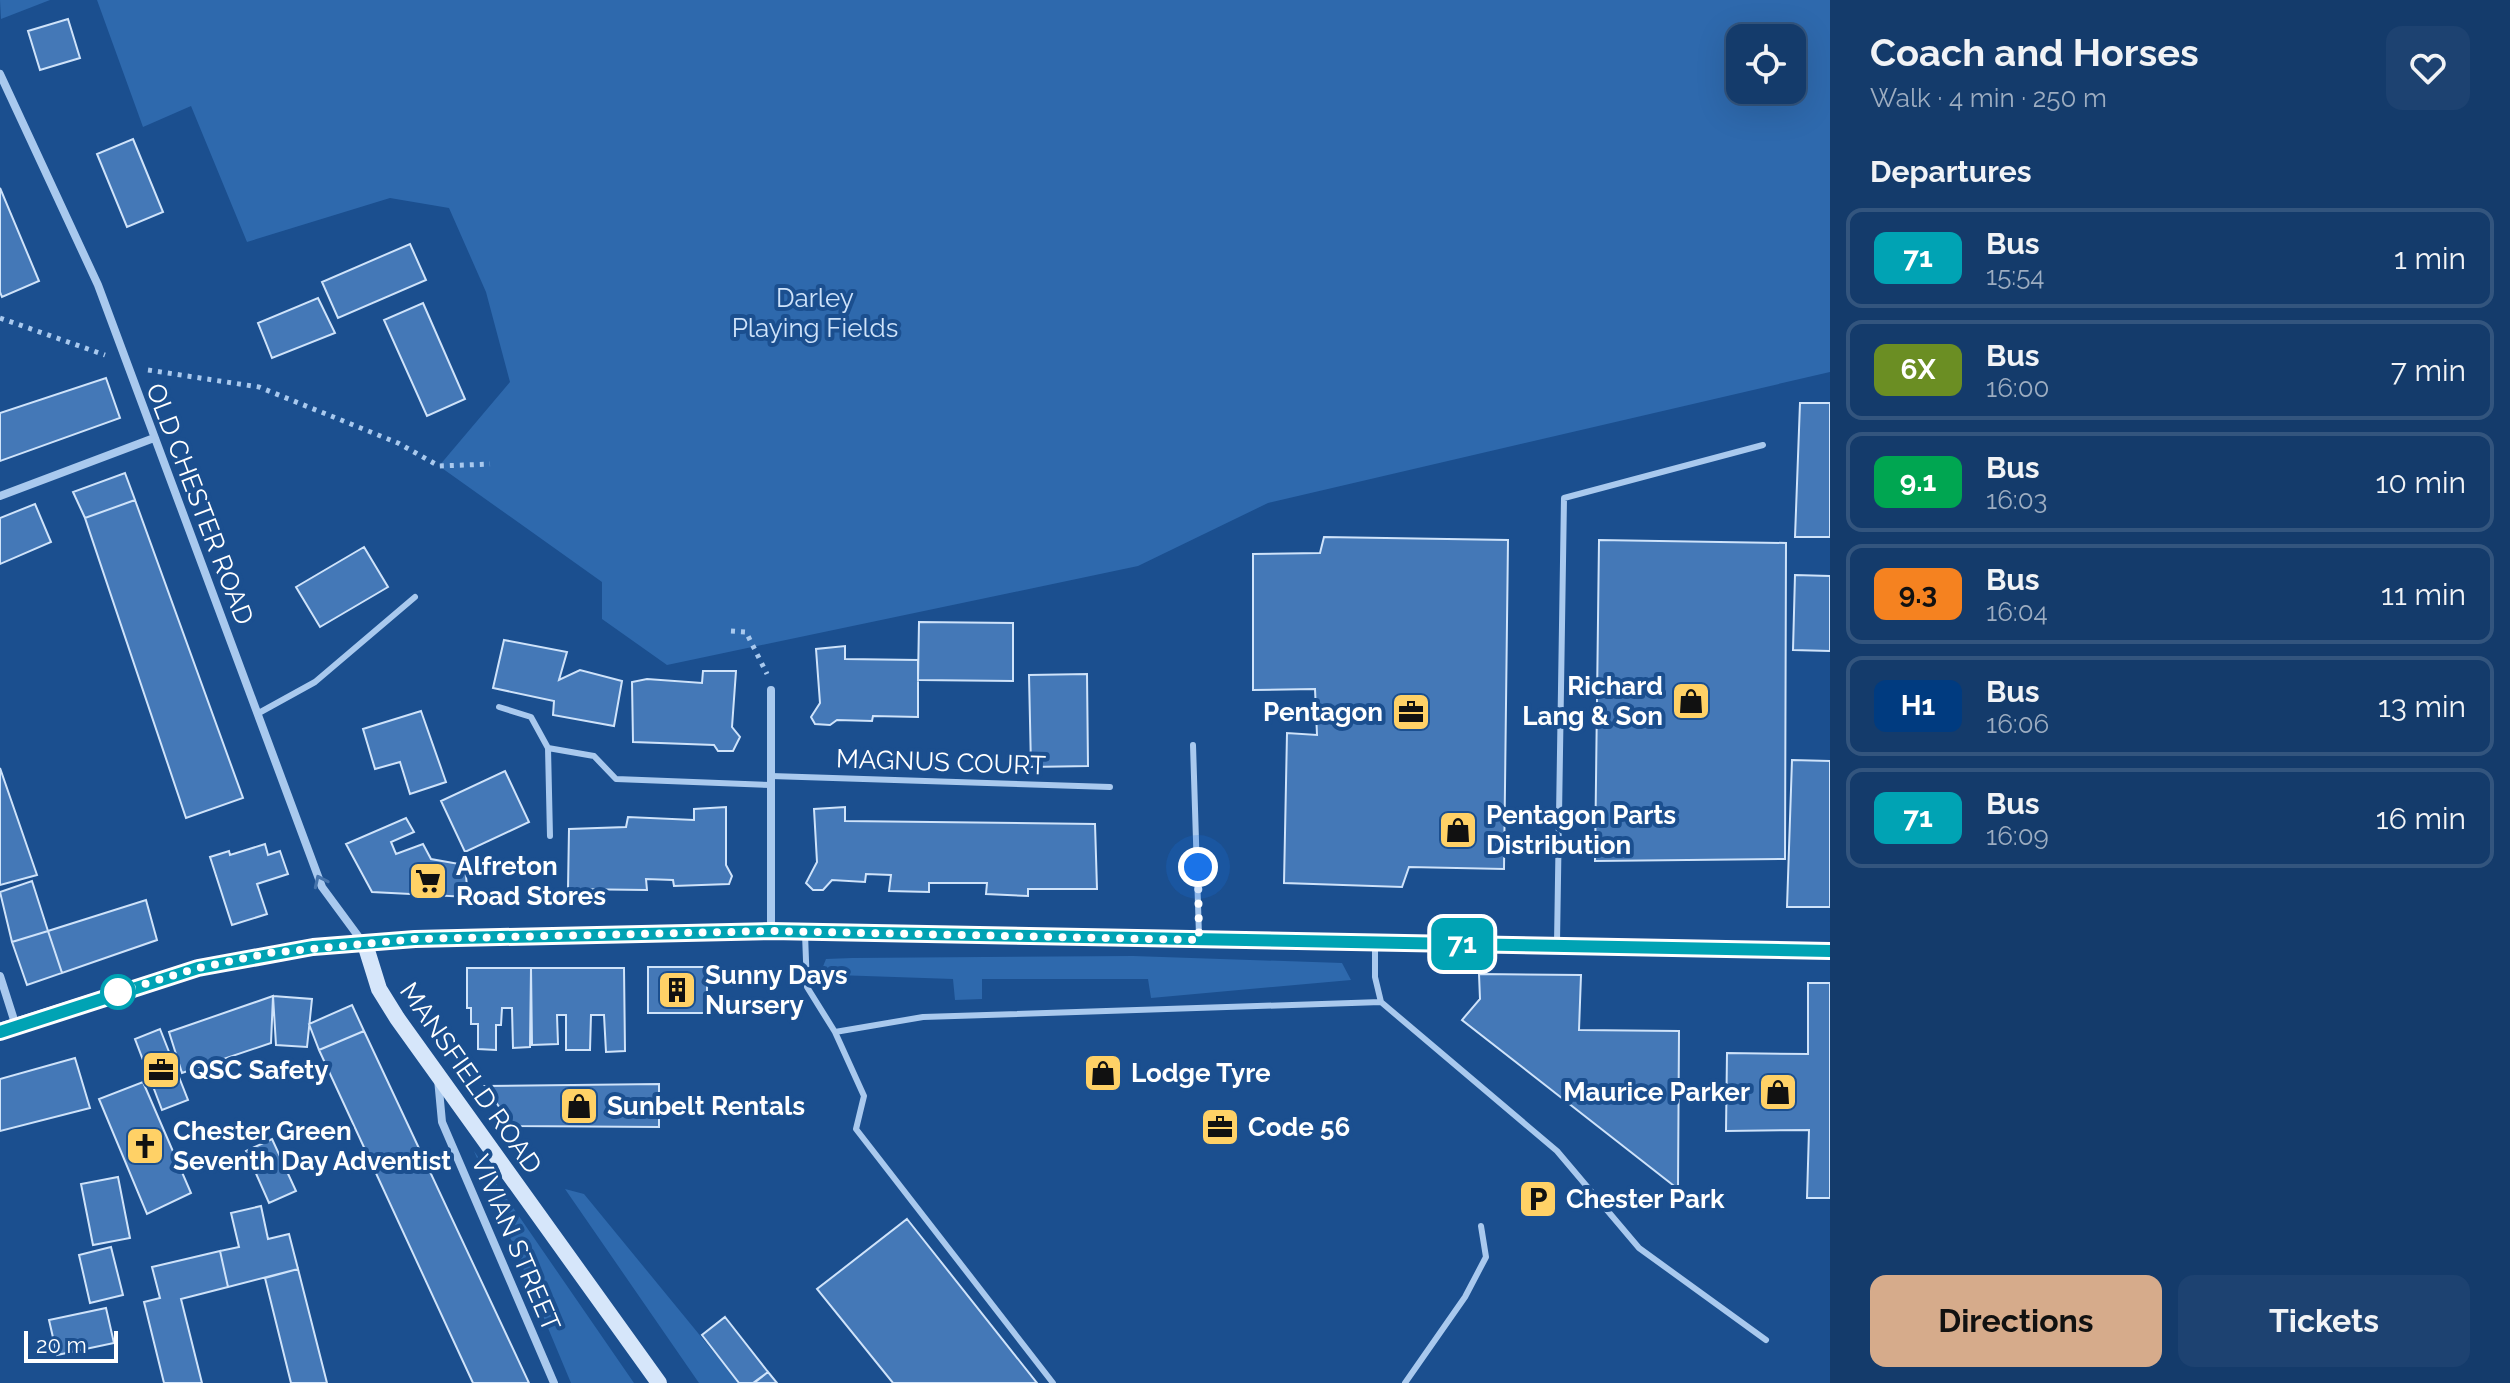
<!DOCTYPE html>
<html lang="en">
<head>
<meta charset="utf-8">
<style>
	body { margin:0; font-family:Raleway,sans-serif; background:#1d4271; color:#f1f3f6; height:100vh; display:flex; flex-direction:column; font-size:30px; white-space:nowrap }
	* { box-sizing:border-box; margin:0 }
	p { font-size:26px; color:#9dadc1 }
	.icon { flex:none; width:44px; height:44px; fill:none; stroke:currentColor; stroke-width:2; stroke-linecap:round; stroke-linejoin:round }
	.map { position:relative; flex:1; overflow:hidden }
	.details { display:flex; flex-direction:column; background:#143b6b; width:680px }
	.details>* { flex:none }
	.badge { padding:0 16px; border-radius:12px; font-size:28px; line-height:52px }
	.fabs { position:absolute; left:1726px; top:24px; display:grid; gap:16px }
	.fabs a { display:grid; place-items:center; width:80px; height:80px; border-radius:16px; background:#143b6b; box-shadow:0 8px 32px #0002,0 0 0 2px #33557e; font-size:40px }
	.scale { position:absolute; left:24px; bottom:20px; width:94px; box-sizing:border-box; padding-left:8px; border:4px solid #fff; border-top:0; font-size:22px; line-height:28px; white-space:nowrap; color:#fff; -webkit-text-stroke:6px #1b4f8f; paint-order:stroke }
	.you { position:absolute; width:40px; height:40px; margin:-20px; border:6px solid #fff; border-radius:50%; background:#1a73e8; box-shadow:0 0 0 12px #1a73e833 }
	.map>.badge { position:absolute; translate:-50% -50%; box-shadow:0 0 0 4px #fff }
	h2 { padding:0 40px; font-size:30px; line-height:72px }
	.round { display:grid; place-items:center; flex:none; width:84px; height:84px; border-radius:16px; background:#1d4271 }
	.headline { display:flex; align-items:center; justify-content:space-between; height:136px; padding:0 40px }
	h1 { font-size:38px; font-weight:700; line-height:60px }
	.button { display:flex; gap:16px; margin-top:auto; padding:16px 40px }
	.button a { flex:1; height:92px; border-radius:16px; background:#d6ab8b; color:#111; font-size:32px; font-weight:700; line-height:92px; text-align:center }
	.button a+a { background:#1d4271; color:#f1f3f6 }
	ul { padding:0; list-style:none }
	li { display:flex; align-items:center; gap:24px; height:100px; margin:0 16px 12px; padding:0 24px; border:4px solid #33557e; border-radius:16px }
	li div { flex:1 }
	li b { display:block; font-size:30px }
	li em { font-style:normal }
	li .badge { min-width:88px; font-weight:700; text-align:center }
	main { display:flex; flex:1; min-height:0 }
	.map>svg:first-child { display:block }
	.green { fill:#2e69ad; fill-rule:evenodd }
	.building { fill:#4478b7; stroke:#cfe3fa; stroke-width:2 }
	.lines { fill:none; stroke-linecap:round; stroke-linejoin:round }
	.path { stroke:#a9c9ee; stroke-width:5; stroke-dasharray:4 6; stroke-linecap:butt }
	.lane { stroke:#a9c9ee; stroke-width:6 }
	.street { stroke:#a9c9ee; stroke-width:8 }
	.secondary { stroke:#d6e6fa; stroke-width:16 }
	.oneway { stroke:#4674ac }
	.line-casing { stroke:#fff; stroke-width:18 }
	.line { stroke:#00a3b4; stroke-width:12 }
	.walk { stroke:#fff; stroke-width:8; stroke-dasharray:0 14.4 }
	.stop-dot { fill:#fff; stroke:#00a3b4; stroke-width:4 }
	.labels { text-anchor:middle; stroke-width:8; stroke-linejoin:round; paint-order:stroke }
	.park-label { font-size:26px; fill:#cfe3fa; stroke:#1b4f8f }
	.street-label { font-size:26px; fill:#fff; stroke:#1b4f8f }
	.poi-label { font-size:26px; font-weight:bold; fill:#fff; stroke:#1b4f8f; text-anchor:start }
</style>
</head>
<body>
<main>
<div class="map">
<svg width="1830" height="1383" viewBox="0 0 1830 1383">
	<rect width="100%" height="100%" fill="#1b4f8f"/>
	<path class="green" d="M0 0H50L1 19Z
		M97 0H1830V372L1268 503 1138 566 667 665 602 619V582L439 466 510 382 486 292 449 208 390 198 247 242 191 106 143 127ZM1740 38H1792V90H1740Z
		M1133 956 1342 963 1351 980 1151 998 1148 979H982V999L955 1000 953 979 836 975 822 969 826 959 852 958Z
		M474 1151 634 1383H571Z
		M565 1189 584 1194 739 1383H699Z"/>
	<path class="building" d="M68 19 80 58 40 70 28 31Z
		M133 139 163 212 127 227 97 154Z
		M0 188 39 281 2 297 0 292Z
		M410 244 426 280 338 318 322 282Z
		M318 298 335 333 272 358 258 323Z
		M423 303 465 399 427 416 384 320Z
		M106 378 120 418 0 461V413Z
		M1800 403H1830V537H1795Z
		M125 473 135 500 85 518 73 492Z
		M135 500 243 798 186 818 85 518Z
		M35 504 51 542 0 564V518Z
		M1324 537 1508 540 1504 869 1409 867 1402 887 1284 883 1287 733 1317 735 1315 689 1253 690V554L1320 553Z
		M1599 540 1786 543 1785 859 1595 861Z
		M364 547 388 587 320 627 296 587Z
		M1795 575 1830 576V651L1793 650Z
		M919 622 1013 623V681L918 680Z
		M504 640 567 652 559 680 580 670 622 681 614 726 553 715 554 701 493 688Z
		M845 646V659L918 660V717L873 716 872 721 837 720 830 725 815 724 811 717 820 703 816 649Z
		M703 671H736L732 727 740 737 733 751H718L714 745 633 742 632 682 647 679 702 683Z
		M1087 674 1088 766 1031 767 1029 675Z
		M421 711 446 782 410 794 400 762 375 769 363 729Z
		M1792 760 1830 761V907H1787Z
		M0 768 37 875 0 885Z
		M505 771 529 822 465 852 441 801Z
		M726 807V865L732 876 729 884 674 886 673 880 646 879 647 890 568 889 569 829 626 827 628 817 694 820V809Z
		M845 807V821L1095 824 1097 889H1028V896L986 894 987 883H929V892L889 891 891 875 866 874 865 882 832 880 823 890H813L806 883 817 862 814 809Z
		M406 818 414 832 391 842 396 854 423 844 431 859 465 865 468 897 372 892 346 844Z
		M265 844 268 855 280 851 288 874 257 884 267 914 232 925 210 857 229 851 230 855Z
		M32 881 48 931 12 942 0 892Z
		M146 900 157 940 62 973 48 931Z
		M48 931 62 973 27 985 12 942Z
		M648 967H707V1013H648Z
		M467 968H531L530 1047 513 1048 512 1008H502L501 1025H496V1050L478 1049V1024H471V1008H467Z
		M531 968H624L625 1051 606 1052 604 1015H591L590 1050H566V1015H557L558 1044 532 1045Z
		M1479 974 1581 975 1579 1030 1679 1031 1678 1189 1462 1020 1480 999Z
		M1808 983H1830V1198H1807L1809 1130 1726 1131 1727 1053 1808 1054Z
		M273 996 312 999 307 1047 276 1045Z
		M273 996 271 1043 182 1073 169 1032Z
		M352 1005 364 1031 319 1050 309 1024Z
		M160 1029 188 1100 162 1110 135 1039Z
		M364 1031 529 1383H473L319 1050Z
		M75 1058 90 1108 0 1131V1079Z
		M143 1082 191 1193 147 1214 99 1099Z
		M659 1084V1127L512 1126 485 1086Z
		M272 1139 296 1191 269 1203 246 1151Z
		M118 1177 130 1238 93 1245 81 1184Z
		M261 1206 268 1239 289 1234 298 1269 228 1287 220 1251 239 1247 231 1213Z
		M907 1219 1037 1383H893L817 1289Z
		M111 1247 123 1295 90 1303 79 1255Z
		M220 1251 228 1287 181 1299 202 1383H164L144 1302 160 1298 152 1267Z
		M298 1269 327 1383H291L265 1278Z
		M106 1308 114 1343 57 1355 49 1320Z
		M725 1317 768 1372 753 1383H739L702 1335Z
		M768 1372 777 1383H754Z"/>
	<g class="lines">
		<path class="path" d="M0 318 105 355
			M148 370 259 387 398 443 439 466 490 464
			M731 631 746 632 767 674"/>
		<path class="lane" d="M499 707 531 717 548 748
			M257 714 315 682 415 597
			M1193 745 1199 936
			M771 776 1110 787
			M550 836 548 748 594 756 616 779 771 785
			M805 934 807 987 835 1032 864 1096 856 1129 1053 1383
			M1375 943V977L1381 1002 1557 1151 1639 1248 1766 1340
			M1557 943 1564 498 1763 445
			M835 1032 923 1017 1381 1002
			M1405 1383 1465 1297 1486 1257 1481 1226"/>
		<path class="street" d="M0 74 98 285 322 887 364 944
			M0 496 154 438
			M771 690V931
			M0 976 16 1026
			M438 1079 442 1122 554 1383"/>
		<path class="secondary" d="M365 944 379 989 397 1018 659 1383
			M0 1031 198 968 313 947 415 939 771 931 1830 951"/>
	</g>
	<defs><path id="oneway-chevron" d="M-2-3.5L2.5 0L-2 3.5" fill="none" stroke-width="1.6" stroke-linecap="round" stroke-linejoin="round" transform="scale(2)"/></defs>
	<use class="oneway" href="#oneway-chevron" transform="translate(320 881) rotate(-115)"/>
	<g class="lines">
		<g class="line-casing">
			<path id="line" d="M0 1032 198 968 313 947 415 939 771 931 1830 951"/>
		</g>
		<use href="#line" class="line"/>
		<path class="walk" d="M118 992 198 968 270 953 415 939 771 931 1199 940 1198 867"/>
	</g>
	<defs>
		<g id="shop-square" transform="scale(2)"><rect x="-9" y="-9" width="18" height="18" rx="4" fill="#ffd166" stroke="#1b4f8f"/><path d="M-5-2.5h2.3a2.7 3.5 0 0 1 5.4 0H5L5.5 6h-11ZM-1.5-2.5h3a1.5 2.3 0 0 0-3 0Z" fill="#111"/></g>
		<g id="office-square" transform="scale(2)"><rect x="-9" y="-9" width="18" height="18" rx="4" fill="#ffd166" stroke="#1b4f8f"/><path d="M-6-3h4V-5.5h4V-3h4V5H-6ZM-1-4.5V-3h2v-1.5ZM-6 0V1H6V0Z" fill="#111"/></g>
		<g id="supermarket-square" transform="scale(2)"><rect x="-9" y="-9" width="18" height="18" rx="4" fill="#ffd166" stroke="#1b4f8f"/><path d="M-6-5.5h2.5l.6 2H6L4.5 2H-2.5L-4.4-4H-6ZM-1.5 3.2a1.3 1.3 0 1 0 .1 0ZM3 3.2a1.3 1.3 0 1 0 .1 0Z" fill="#111"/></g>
		<g id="building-square" transform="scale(2)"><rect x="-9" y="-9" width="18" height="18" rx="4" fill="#ffd166" stroke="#1b4f8f"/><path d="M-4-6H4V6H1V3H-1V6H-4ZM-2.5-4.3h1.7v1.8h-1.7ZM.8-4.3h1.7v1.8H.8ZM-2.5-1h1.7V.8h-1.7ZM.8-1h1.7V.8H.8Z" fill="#111"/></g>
		<g id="church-square" transform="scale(2)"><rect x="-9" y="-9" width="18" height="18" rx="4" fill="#ffd166" stroke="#1b4f8f"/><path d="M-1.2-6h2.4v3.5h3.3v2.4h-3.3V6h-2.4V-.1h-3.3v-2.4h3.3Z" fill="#111"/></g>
		<g id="parking-square" transform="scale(2)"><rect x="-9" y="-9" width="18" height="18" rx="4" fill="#ffd166" stroke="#1b4f8f"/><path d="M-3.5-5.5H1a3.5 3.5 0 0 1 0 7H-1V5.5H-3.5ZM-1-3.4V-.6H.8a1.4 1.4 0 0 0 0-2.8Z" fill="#111"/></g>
	</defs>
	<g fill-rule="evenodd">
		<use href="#shop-square" x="1691" y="701"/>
		<use href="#office-square" x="1411" y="712"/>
		<use href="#shop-square" x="1458" y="830"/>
		<use href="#supermarket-square" x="428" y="881"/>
		<use href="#building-square" x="677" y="990"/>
		<use href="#office-square" x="161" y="1070"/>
		<use href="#shop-square" x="1103" y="1073"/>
		<use href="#shop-square" x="1778" y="1092"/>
		<use href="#shop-square" x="579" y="1106"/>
		<use href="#office-square" x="1220" y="1127"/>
		<use href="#church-square" x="145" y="1146"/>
		<use href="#parking-square" x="1538" y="1199"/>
	</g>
	<circle class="stop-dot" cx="118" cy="992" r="16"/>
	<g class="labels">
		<g class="park-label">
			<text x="815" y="307">Darley<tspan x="815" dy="30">Playing Fields</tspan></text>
		</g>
		<g class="street-label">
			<text transform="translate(200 504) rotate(69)" y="9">OLD CHESTER ROAD</text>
			<text transform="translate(941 762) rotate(2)" y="9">MAGNUS COURT</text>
			<text transform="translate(471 1078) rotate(55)" y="9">MANSFIELD ROAD</text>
			<text transform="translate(516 1243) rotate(67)" y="9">VIVIAN STREET</text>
		</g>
		<g class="poi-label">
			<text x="1663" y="695" text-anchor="end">Richard<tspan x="1663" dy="30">Lang &amp; Son</tspan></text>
			<text x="1383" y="721" text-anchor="end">Pentagon</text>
			<text x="1486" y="824">Pentagon Parts<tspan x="1486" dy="30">Distribution</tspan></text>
			<text x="456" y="875">Alfreton<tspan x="456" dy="30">Road Stores</tspan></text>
			<text x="705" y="984">Sunny Days<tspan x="705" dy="30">Nursery</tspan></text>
			<text x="189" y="1079">QSC Safety</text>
			<text x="1131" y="1082">Lodge Tyre</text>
			<text x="1750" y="1101" text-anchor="end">Maurice Parker</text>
			<text x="607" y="1115">Sunbelt Rentals</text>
			<text x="1248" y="1136">Code 56</text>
			<text x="173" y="1140">Chester Green<tspan x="173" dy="30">Seventh Day Adventist</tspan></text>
			<text x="1566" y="1208">Chester Park</text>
		</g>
	</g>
</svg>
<div class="fabs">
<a><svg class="icon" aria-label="locate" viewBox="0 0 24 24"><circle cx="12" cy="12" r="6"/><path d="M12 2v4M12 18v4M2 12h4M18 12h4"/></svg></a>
</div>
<div class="scale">20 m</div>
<div class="you" style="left:1198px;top:867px"></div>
<b class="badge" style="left:1462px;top:944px;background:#00a3b4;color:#fff">71</b>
</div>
<section class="details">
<div class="headline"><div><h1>Coach and Horses</h1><p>Walk · 4 min · 250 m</p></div><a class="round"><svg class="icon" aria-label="heart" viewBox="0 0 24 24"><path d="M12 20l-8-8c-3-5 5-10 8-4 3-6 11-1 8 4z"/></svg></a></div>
<h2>Departures</h2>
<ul>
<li><span class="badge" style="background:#00a3b4;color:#fff">71</span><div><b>Bus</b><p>15:54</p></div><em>1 min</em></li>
<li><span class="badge" style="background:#6b8e23;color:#fff">6X</span><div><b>Bus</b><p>16:00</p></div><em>7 min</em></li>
<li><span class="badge" style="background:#00a651;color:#fff">9.1</span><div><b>Bus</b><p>16:03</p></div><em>10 min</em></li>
<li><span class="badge" style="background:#f58220;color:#111">9.3</span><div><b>Bus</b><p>16:04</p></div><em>11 min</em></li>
<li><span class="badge" style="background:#003b80;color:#fff">H1</span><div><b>Bus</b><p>16:06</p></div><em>13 min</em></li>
<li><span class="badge" style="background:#00a3b4;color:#fff">71</span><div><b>Bus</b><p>16:09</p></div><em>16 min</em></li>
</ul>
<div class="button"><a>Directions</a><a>Tickets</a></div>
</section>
</main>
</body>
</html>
